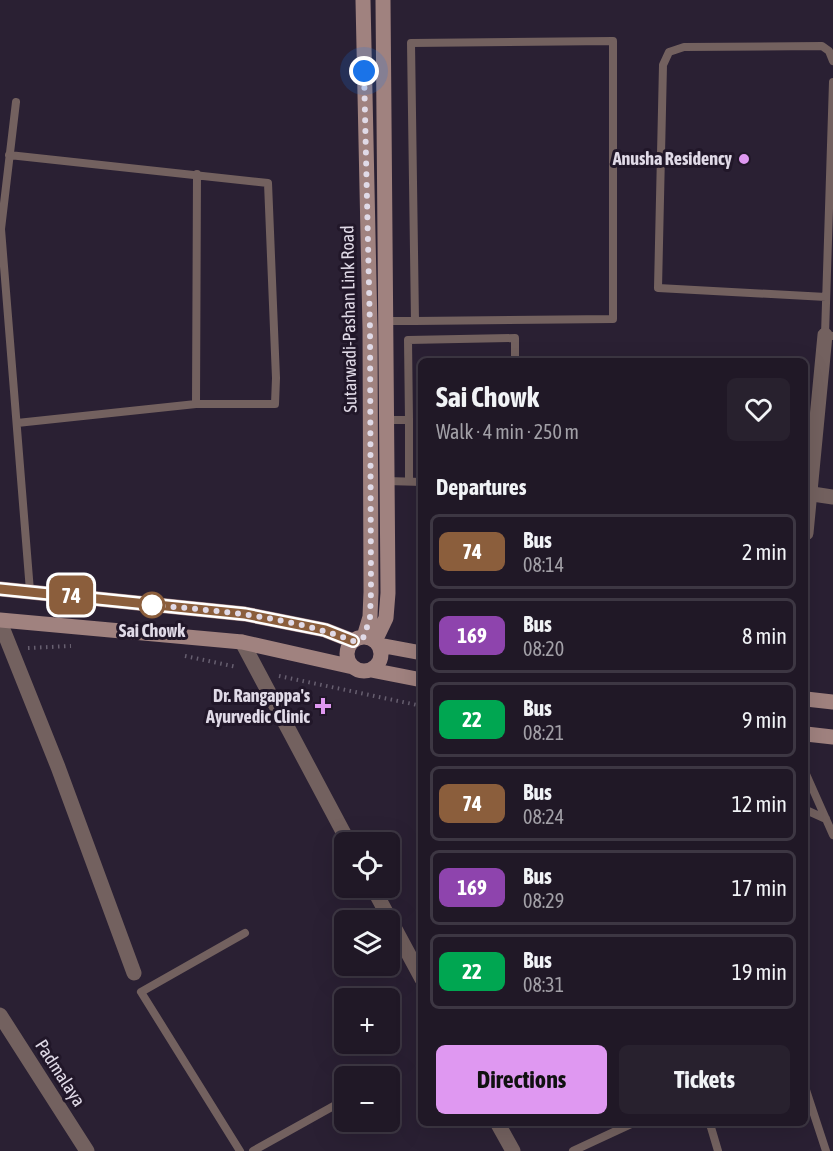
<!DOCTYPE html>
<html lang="en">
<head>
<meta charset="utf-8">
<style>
	body { margin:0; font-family:"Asap Condensed",sans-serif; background:#28212e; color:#f1f3f6; height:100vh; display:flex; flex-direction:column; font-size:22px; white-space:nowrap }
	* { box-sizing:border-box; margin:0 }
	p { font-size:20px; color:#a2a0a7 }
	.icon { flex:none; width:33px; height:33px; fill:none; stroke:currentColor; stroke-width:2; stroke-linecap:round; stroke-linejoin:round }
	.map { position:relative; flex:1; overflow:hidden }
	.side { position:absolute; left:418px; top:358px; width:390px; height:768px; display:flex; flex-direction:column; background:#201826; border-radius:9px; box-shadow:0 6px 24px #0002,0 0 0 2px #3d3743 }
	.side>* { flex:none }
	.badge { padding:0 12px; border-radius:9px; font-size:21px; line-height:39px }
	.fabs { position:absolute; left:334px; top:832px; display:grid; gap:12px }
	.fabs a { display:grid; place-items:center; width:66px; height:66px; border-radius:9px; background:#201826; box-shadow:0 6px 24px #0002,0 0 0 2px #3d3743; font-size:30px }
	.you { position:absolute; width:30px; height:30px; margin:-15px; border:4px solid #fff; border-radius:50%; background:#1a73e8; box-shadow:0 0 0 9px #1a73e833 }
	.map>.badge { position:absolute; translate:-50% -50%; box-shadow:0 0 0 3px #fff }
	h2 { padding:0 18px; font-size:22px; line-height:54px }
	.round { display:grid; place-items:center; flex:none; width:63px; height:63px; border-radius:9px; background:#28212e }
	.head { display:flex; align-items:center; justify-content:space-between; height:102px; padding:0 18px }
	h1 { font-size:28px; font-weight:700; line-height:45px }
	.button { display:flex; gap:12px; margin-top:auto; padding:12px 18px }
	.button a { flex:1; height:69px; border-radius:9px; background:#df98f1; color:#111; font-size:24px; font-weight:700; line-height:69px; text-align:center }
	.button a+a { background:#28212e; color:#f1f3f6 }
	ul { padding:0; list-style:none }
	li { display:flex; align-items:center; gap:18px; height:75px; margin:0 12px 9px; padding:0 6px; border:3px solid #3d3743; border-radius:9px }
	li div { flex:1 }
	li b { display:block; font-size:22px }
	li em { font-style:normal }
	li .badge { min-width:66px; font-weight:700; text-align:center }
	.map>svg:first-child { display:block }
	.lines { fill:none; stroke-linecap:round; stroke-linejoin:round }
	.path { stroke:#675f70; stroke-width:4; stroke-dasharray:1.5 4.5; stroke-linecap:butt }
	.lane { stroke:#73615f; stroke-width:8 }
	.street { stroke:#73615f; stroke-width:15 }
	.secondary { stroke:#a0827f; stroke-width:15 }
	.line-casing { stroke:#fff; stroke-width:14 }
	.line { stroke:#8b5e3c; stroke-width:9 }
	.walk { stroke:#e0dae7; stroke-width:6; stroke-dasharray:0 10.8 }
	.poi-dot { fill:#df98f1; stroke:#211729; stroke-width:2 }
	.stop-dot { fill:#fff; stroke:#8b5e3c; stroke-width:3 }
	.labels { text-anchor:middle; stroke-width:6; stroke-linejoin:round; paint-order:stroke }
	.poi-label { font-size:18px; font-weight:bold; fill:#e0dae7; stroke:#211729; text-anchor:end }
	.street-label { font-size:18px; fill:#e0dae7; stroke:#211729 }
	.stop-label { font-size:18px; font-weight:bold; fill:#e0dae7; stroke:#211729 }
</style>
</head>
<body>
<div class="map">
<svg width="833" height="1151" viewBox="0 0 833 1151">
	<rect width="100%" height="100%" fill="#2a2033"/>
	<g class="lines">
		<path class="path" d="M28 648 71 646
			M185 656 237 667
			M279 676 422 706"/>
		<path class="lane" d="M833 82 825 335 833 336
			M16 102 1 229 30 591
			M9 155 268 183 276 378 275 404H196L17 423
			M826 297 658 288 663 65 669 52 684 47 822 46 829 51 833 61
			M386 321H415L613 319V41L411 43 415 321
			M196 404 197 174
			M387 420H409V481
			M409 420 408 340 515 338V362
			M387 481 422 482
			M806 774 833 835
			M806 810 826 819
			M806 1090 826 1151
			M710 1124 718 1151
			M240 1151 141 992 245 933
			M253 1151 339 1103
			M573 1151 631 1124"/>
		<path class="street" d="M806 493 833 497
			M806 533 825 335
			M0 622 58 767 134 973
			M242 642 349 843
			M373 888 422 979
			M0 1015 87 1151
			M498 1124 513 1151"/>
		<path class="secondary" d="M363 0 370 329 371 592 370 617 364 637
			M0 589 245 614 325 630 353 641
			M0 620 242 642 353 667
			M347 654a17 17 0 1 1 34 0a17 17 0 1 1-34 0Z
			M375 641 386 618 388 593 383 0
			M379 645 422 653
			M371 670 422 680
			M806 699 833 702
			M806 734 833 737"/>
	</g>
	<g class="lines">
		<g class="line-casing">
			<path id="line" d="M0 589 245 614 325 630 353 641"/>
		</g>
		<use href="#line" class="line"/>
		<path class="walk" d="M152 605C220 611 289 616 353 641L364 637 370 617 371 592 370 329 364 71"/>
	</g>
	<g class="poi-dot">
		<circle cx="744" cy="159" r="6"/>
		<path d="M320 697h6v6h6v6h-6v6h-6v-6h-6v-6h6z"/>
	</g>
	<circle class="stop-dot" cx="152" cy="605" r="12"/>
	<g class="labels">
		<g class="poi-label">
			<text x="732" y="165">Anusha Residency</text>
			<text x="310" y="702">Dr. Rangappa's<tspan x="310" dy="21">Ayurvedic Clinic</tspan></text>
		</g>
		<g class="street-label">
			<text transform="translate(349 319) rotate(-91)" y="6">Sutarwadi-Pashan Link Road</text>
			<text transform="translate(60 1073) rotate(57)" y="6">Padmalaya</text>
		</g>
		<g class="stop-label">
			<text x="152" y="637">Sai Chowk</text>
		</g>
	</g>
</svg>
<div class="fabs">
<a><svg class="icon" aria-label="locate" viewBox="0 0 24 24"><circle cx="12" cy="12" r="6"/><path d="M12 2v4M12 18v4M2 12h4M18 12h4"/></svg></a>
<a><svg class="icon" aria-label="layers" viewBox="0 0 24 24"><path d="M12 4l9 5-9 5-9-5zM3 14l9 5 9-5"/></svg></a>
<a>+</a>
<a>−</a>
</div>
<div class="you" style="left:364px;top:71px"></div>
<b class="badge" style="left:71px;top:595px;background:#8b5e3c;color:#fff">74</b>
<section class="side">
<div class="head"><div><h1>Sai Chowk</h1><p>Walk · 4 min · 250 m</p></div><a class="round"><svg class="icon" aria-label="heart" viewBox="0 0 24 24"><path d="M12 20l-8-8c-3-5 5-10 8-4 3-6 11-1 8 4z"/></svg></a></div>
<h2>Departures</h2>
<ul>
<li><span class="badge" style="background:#8b5e3c;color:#fff">74</span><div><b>Bus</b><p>08:14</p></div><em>2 min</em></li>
<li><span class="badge" style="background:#8e44ad;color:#fff">169</span><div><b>Bus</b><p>08:20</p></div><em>8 min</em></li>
<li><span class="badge" style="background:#00a651;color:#fff">22</span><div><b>Bus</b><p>08:21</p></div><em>9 min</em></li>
<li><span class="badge" style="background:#8b5e3c;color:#fff">74</span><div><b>Bus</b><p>08:24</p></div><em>12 min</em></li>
<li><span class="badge" style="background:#8e44ad;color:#fff">169</span><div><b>Bus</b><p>08:29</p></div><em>17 min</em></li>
<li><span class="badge" style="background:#00a651;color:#fff">22</span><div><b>Bus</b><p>08:31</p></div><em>19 min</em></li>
</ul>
<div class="button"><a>Directions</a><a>Tickets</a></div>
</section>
</div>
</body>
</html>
